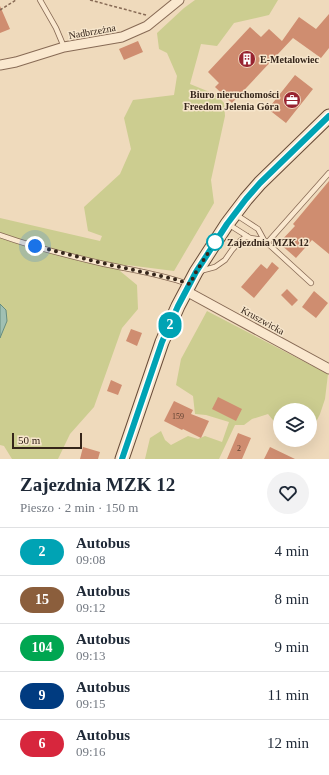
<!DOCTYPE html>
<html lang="pl">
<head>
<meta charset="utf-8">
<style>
	body { margin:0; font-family:Georgia,serif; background:#f2f2f3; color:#1f2937; height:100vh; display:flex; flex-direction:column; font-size:15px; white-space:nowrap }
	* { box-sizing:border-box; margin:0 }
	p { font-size:13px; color:#747a83 }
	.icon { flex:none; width:22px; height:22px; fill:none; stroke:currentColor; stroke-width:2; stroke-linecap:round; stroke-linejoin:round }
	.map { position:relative; height:459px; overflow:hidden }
	.side { display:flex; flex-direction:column; background:#fff; flex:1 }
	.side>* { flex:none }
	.badge { padding:0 8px; border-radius:13px; font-size:14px; line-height:26px }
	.fabs { position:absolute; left:273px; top:403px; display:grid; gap:8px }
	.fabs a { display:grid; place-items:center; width:44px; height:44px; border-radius:50%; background:#fff; box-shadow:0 4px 16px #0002; font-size:20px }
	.scale { position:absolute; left:12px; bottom:10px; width:70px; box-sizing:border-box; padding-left:4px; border:2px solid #35251a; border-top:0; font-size:11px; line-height:14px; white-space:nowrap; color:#35251a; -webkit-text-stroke:3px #f6e5cb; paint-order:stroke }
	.you { position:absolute; width:20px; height:20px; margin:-10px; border:3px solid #fff; border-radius:50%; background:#1a73e8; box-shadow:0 0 0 6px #1a73e833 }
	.map>.badge { position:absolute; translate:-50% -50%; box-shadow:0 0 0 2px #fff }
	.round { display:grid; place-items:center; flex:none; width:42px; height:42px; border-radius:21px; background:#f2f2f3 }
	.summary { display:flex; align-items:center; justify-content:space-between; height:68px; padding:0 20px }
	h1 { font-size:19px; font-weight:700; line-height:30px }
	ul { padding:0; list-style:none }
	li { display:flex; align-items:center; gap:12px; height:48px; padding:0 20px; border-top:1px solid #e0e1e3 }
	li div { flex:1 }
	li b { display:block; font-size:15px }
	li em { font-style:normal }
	li .badge { min-width:44px; font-weight:700; text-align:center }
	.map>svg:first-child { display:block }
	.green { fill:#cccd90 }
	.water { fill:#a0c0b3; stroke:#678d80 }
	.building { fill:#cf8d70 }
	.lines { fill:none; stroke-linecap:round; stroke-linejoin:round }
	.lane-casing { stroke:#876a55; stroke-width:6 }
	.street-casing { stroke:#876a55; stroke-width:11 }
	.secondary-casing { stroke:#684b38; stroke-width:15 }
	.path { stroke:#876a55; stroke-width:1.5; stroke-dasharray:3 2; stroke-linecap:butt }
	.lane { stroke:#fae8cf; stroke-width:4.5 }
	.street { stroke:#fae8cf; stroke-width:9 }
	.secondary { stroke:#fae8cf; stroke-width:13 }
	.line-casing { stroke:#fff; stroke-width:9 }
	.line { stroke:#00a3b4; stroke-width:6 }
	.walk { stroke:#35251a; stroke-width:4; stroke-dasharray:0 7.2 }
	.stop-dot { fill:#fff; stroke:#00a3b4; stroke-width:2 }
	.labels { text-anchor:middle; stroke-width:3; stroke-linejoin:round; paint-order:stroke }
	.number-label { font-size:8px; fill:#5c3f30 }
	.street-label { font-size:10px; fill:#35251a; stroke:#f6e5cb }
	.poi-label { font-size:10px; font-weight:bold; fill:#35251a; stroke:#f6e5cb; text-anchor:start }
	.stop-label { font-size:10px; font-weight:bold; fill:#35251a; stroke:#f6e5cb; text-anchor:start }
</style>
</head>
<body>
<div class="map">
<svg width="329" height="459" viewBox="0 0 329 459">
	<rect width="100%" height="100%" fill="#efdabc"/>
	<path class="green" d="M195 0H278L269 15 234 23 217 46 201 44 190 84 217 95 224 103 225 116 211 180 214 203 174 271 127 265 120 271 137 285 138 309 122 328 94 407 70 434 58 459H12L4 446 0 445V218L100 241 102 236 88 231 84 207 120 174 131 149 124 118 133 100 174 95 177 76 167 53 159 49 157 33 184 8Z
		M207 311 328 374 325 399 320 414 310 434V410H280V426L277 425 268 414 252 419 244 425H235L219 459H145L150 438 161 431 165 440 171 445 188 436 198 439 205 436 222 442 229 422 206 415 195 414 193 396 176 385 181 359Z"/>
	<path class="water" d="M0 304 6 310 7 321 0 338Z"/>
	<path class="building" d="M0 6 10 29 0 33Z
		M329 14V48L321 58 293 38 232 103 215 87 219 83 208 72 250 27 261 37 269 29 282 41 299 17 316 29Z
		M138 41 143 52 124 60 119 49Z
		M295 75 313 89 286 123 268 109Z
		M329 181V254L312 240 296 258 279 243 295 226 293 224Z
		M272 262 279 268 254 298 241 287 261 264 267 269Z
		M287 289 298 300 292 306 281 295Z
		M314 291 328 303 316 318 302 307Z
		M131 329 142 333 137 346 126 341Z
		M111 380 122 385 118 395 107 391Z
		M218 397 242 409 236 421 212 409Z
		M174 401 193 410 191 414 209 421 201 438 183 429 182 430 164 421Z
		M238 433 251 438 242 459H227Z
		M83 447 100 452 98 459H80Z
		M270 447 295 459H264Z"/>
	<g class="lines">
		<g class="lane-casing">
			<path id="lane" d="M40 0 56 28 64 47
				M235 214 258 229 264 240
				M228 224 250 238 264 240 311 283
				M0 235C34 247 69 256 104 264 132 270 161 274 188 284
				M267 243 329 173
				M200 271 215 267 225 260 232 250 240 241 247 236"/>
		</g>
		<g class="street-casing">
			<path id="street" d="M0 65 16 62 64 47 122 37 147 26 179 0
				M186 291 329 369"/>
		</g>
		<g class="secondary-casing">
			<path id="secondary" d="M122 459 162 342 178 306 196 272 227 224 246 199 260 183 329 116"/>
		</g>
		<path class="path" d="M90 0 146 15
			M0 10 16 0"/>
		<use href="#lane" class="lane"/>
		<use href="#street" class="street"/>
		<use href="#secondary" class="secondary"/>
	</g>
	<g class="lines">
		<g class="line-casing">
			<path id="line" d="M122 459 162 342 178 306 196 272 227 224 246 199 260 183 329 116"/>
		</g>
		<use href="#line" class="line"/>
		<path class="walk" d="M35 246 102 263 174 279 190 284 196 272 215 242"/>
	</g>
	<defs>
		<g id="building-disc" transform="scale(0.9)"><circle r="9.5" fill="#982330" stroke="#f6e5cb"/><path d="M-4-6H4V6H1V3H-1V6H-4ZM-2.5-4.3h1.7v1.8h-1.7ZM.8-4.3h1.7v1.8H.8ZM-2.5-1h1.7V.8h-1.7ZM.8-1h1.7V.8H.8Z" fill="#fff"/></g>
		<g id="office-disc" transform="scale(0.9)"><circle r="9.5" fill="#982330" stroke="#f6e5cb"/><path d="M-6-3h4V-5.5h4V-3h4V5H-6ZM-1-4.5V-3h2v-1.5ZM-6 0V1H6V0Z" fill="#fff"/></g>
	</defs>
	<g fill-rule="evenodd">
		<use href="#building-disc" x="247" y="59"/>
		<use href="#office-disc" x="292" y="100"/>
	</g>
	<circle class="stop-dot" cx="215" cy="242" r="8"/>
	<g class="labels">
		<g class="number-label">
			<text x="178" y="419">159</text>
			<text x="239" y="451">2</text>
		</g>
		<g class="street-label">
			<text transform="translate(92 31) rotate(-10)" y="4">Nadbrzeżna</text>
			<text transform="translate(263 320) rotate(29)" y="4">Kruszwicka</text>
		</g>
		<g class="poi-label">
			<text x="260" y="63">E-Metalowiec</text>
			<text x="279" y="98" text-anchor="end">Biuro nieruchomości<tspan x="279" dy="12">Freedom Jelenia Góra</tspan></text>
		</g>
		<g class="stop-label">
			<text x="227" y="246">Zajezdnia MZK 12</text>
		</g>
	</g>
</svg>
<div class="fabs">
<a><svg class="icon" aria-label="layers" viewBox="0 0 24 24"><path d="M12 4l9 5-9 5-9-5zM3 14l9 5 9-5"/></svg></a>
</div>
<div class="scale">50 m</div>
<div class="you" style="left:35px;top:246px"></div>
<b class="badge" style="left:170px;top:325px;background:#00a3b4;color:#fff">2</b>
</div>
<section class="side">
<div class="summary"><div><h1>Zajezdnia MZK 12</h1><p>Pieszo · 2 min · 150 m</p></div><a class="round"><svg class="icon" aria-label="heart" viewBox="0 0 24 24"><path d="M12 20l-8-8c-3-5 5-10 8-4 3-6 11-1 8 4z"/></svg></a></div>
<ul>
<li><span class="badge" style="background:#00a3b4;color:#fff">2</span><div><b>Autobus</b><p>09:08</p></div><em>4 min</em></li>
<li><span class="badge" style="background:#8b5e3c;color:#fff">15</span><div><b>Autobus</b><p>09:12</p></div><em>8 min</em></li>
<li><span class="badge" style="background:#00a651;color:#fff">104</span><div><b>Autobus</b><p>09:13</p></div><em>9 min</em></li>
<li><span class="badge" style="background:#003b80;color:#fff">9</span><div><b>Autobus</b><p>09:15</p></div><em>11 min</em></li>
<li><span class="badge" style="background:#d7263d;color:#fff">6</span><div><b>Autobus</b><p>09:16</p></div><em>12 min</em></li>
</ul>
</section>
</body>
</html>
